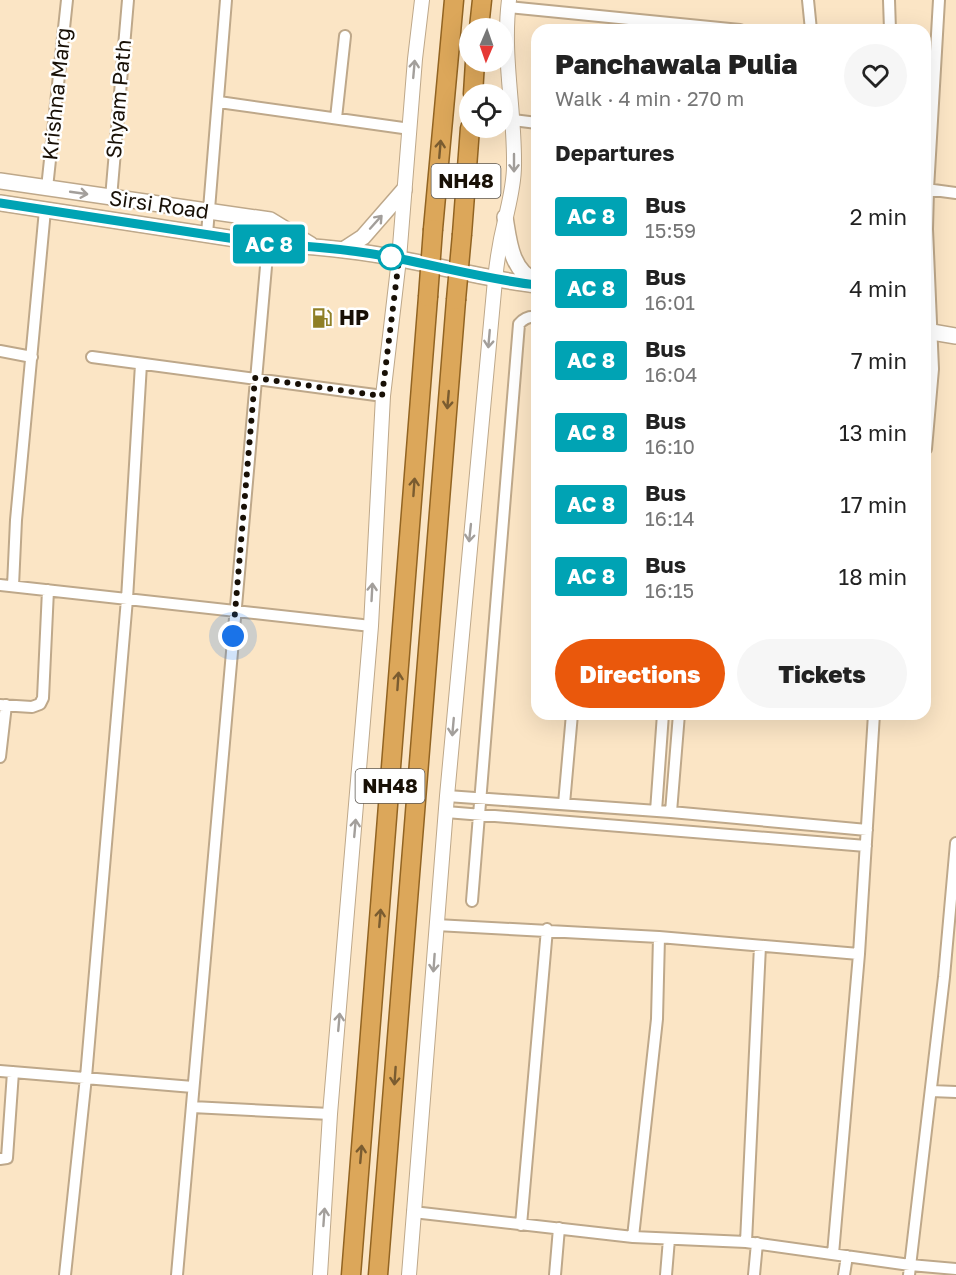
<!DOCTYPE html>
<html lang="en">
<head>
<meta charset="utf-8">
<style>
	body { margin:0; font-family:"Golos Text",sans-serif; background:#f6f6f6; color:#222; height:100vh; display:flex; flex-direction:column; font-size:22px; white-space:nowrap }
	* { box-sizing:border-box; margin:0 }
	p { font-size:20px; color:#767676 }
	.icon { flex:none; width:33px; height:33px; fill:none; stroke:currentColor; stroke-width:2; stroke-linecap:round; stroke-linejoin:round }
	.map { position:relative; flex:1; overflow:hidden }
	.side { position:absolute; left:531px; top:24px; width:400px; height:696px; display:flex; flex-direction:column; background:#fff; border-radius:18px; box-shadow:0 6px 24px #0002 }
	.side>* { flex:none }
	.badge { padding:0 12px; border-radius:4px; font-size:21px; line-height:39px }
	.needle { width:39px; rotate:182deg }
	.controls { position:absolute; left:459px; top:18px; display:grid; gap:12px }
	.controls a { display:grid; place-items:center; width:54px; height:54px; border-radius:50%; background:#fff; box-shadow:0 6px 24px #0002; font-size:30px }
	.you { position:absolute; width:30px; height:30px; margin:-15px; border:4px solid #fff; border-radius:50%; background:#1a73e8; box-shadow:0 0 0 9px #1a73e833 }
	.map>.badge { position:absolute; translate:-50% -50%; box-shadow:0 0 0 3px #fff }
	h2 { padding:0 24px; font-size:22px; line-height:54px }
	.round { display:grid; place-items:center; flex:none; width:63px; height:63px; border-radius:32px; background:#f6f6f6 }
	.headline { display:flex; align-items:center; justify-content:space-between; height:102px; padding:0 24px }
	h1 { font-size:28px; font-weight:800; line-height:45px }
	.action { display:flex; gap:12px; margin-top:auto; padding:12px 24px }
	.action a { flex:1; height:69px; border-radius:36px; background:#ea580c; color:#fff; font-size:24px; font-weight:800; line-height:69px; text-align:center }
	.action a+a { background:#f6f6f6; color:#222 }
	ul { padding:0; list-style:none }
	li { display:flex; align-items:center; gap:18px; height:72px; padding:0 24px }
	li div { flex:1 }
	li b { display:block; font-size:22px }
	li em { font-style:normal }
	li .badge { min-width:66px; font-weight:700; text-align:center }
	.map>svg:first-child { display:block }
	.lines { fill:none; stroke-linecap:round; stroke-linejoin:round }
	.minor-casing { stroke:#bea88a; stroke-width:14 }
	.tertiary-casing { stroke:#bea88a; stroke-width:16 }
	.secondary-casing { stroke:#bea88a; stroke-width:18 }
	.trunk-casing { stroke:#926422; stroke-width:21 }
	.minor { stroke:#fff; stroke-width:10 }
	.tertiary { stroke:#fff; stroke-width:14 }
	.secondary { stroke:#fff; stroke-width:15 }
	.trunk { stroke:#dca75a; stroke-width:18 }
	.trunk-bridge-casing { stroke:#926422; stroke-width:21; stroke-linecap:butt }
	.trunk-bridge { stroke:#dca75a; stroke-width:18 }
	.oneway { stroke:#a39f9b }
	.oneway2 { stroke:#7a5c30 }
	.line-casing { stroke:#fff; stroke-width:14 }
	.line { stroke:#00a3b4; stroke-width:9 }
	.walk { stroke:#181006; stroke-width:6; stroke-dasharray:0 10.8 }
	.stop-dot { fill:#fff; stroke:#00a3b4; stroke-width:3 }
	.labels { text-anchor:middle; stroke-width:5; stroke-linejoin:round; paint-order:stroke }
	.shield { fill:#fff; stroke:#5d5851; stroke-width:1.5 }
	.shield-label { font-size:20px; font-weight:bold; fill:#181006 }
	.street-label { font-size:21px; fill:#181006; stroke:#fff }
	.poi-label { font-size:21px; font-weight:bold; fill:#181006; stroke:#fff; text-anchor:start }
</style>
</head>
<body>
<div class="map">
<svg width="956" height="1275" viewBox="0 0 956 1275">
	<rect width="100%" height="100%" fill="#fbe5c5"/>
	<g class="lines">
		<g class="minor-casing">
			<path id="minor" d="M808 0 811 30
				M889 0 890 30
				M508 7 740 30
				M219 102 410 129
				M336 118 345 36
				M513 120 537 123
				M47 188 67 0
				M926 189 956 193
				M111 198 128 0
				M207 234 226 0
				M0 351 32 357
				M92 357 383 396
				M926 449 933 369 927 229 928 189 939 0
				M0 585 371 626
				M13 586 16 520 45 210
				M0 705 32 707 40 704 43 698 48 590
				M0 757 6 705
				M447 796 671 812 867 830
				M564 804 572 714
				M656 811 663 714
				M446 812 866 846
				M671 812 679 714
				M472 901 519 324C524 318 530 316 537 317
				M436 925 659 937 859 954
				M0 1071 193 1087
				M931 1091 956 1092
				M192 1107 330 1114
				M0 1159 7 1158 13 1072
				M413 1212 633 1237 746 1242 910 1265 956 1269
				M521 1225 547 929
				M633 1237 657 1019 659 937
				M746 1242 760 946
				M833 1254 859 954 874 714
				M65 1275 86 1077 127 599 141 364
				M177 1275 268 244
				M555 1275 559 1228
				M666 1275 669 1239
				M754 1275 757 1243
				M844 1275 847 1256
				M909 1275 944 977 956 843"/>
		</g>
		<g class="tertiary-casing">
			<path id="tertiary" d="M320 1275 330 1114 371 626 383 396 399 259 415 59 422 0
				M409 1275 447 796 495 280C497 260 500 241 505 221 509 203 514 185 514 166 515 111 502 56 509 0"/>
		</g>
		<g class="secondary-casing">
			<path id="secondary" d="M0 181 270 220 311 245
				M0 203 268 244C312 246 357 250 401 259 447 268 491 280 537 285
				M505 217C509 242 511 271 537 282
				M343 250 363 237 404 190
				M926 331 956 336"/>
		</g>
		<g class="trunk-casing">
			<path id="trunk" d="M479 28 482 0
				M473 94 475 62
				M433 229 454 0
				M462 234 470 128
				M351 1275 428 297
				M378 1275 456 300"/>
		</g>
		<use href="#minor" class="minor"/>
		<use href="#tertiary" class="tertiary"/>
		<use href="#secondary" class="secondary"/>
		<use href="#trunk" class="trunk"/>
		<g class="trunk-bridge-casing">
			<path id="trunk-bridge" d="M428 297 433 229
				M456 300 462 234"/>
		</g>
		<use href="#trunk-bridge" class="trunk-bridge"/>
	</g>
	<defs><path id="oneway-shaft" d="M-6 0H5M1.5-3L5.5 0L1.5 3" fill="none" stroke-width="1.6" stroke-linecap="round" stroke-linejoin="round" transform="scale(1.5)"/></defs>
	<g class="oneway">
		<use href="#oneway-shaft" transform="translate(414 69) rotate(-85)"/>
		<use href="#oneway-shaft" transform="translate(514 163) rotate(90)"/>
		<use href="#oneway-shaft" transform="translate(79 193) rotate(8)"/>
		<use href="#oneway-shaft" transform="translate(376 222) rotate(-48)"/>
		<use href="#oneway-shaft" transform="translate(489 339) rotate(95)"/>
		<use href="#oneway-shaft" transform="translate(470 533) rotate(96)"/>
		<use href="#oneway-shaft" transform="translate(372 592) rotate(-87)"/>
		<use href="#oneway-shaft" transform="translate(453 727) rotate(95)"/>
		<use href="#oneway-shaft" transform="translate(355 828) rotate(-85)"/>
		<use href="#oneway-shaft" transform="translate(434 963) rotate(94)"/>
		<use href="#oneway-shaft" transform="translate(339 1022) rotate(-85)"/>
		<use href="#oneway-shaft" transform="translate(324 1217) rotate(-86)"/>
	</g>
	<g class="oneway2">
		<use href="#oneway-shaft" transform="translate(440 149) rotate(-85)"/>
		<use href="#oneway-shaft" transform="translate(448 400) rotate(95)"/>
		<use href="#oneway-shaft" transform="translate(414 487) rotate(-86)"/>
		<use href="#oneway-shaft" transform="translate(398 681) rotate(-86)"/>
		<use href="#oneway-shaft" transform="translate(380 918) rotate(-85)"/>
		<use href="#oneway-shaft" transform="translate(395 1076) rotate(94)"/>
		<use href="#oneway-shaft" transform="translate(361 1154) rotate(-85)"/>
	</g>
	<g class="lines">
		<g class="line-casing">
			<path id="line" d="M0 203 268 244C312 246 357 250 401 259 446 268 491 280 537 285"/>
		</g>
		<use href="#line" class="line"/>
		<path class="walk" d="M233 636 255 378 382 396 399 259 391 257"/>
	</g>
	<defs>
		<g id="fuel-bare" transform="scale(1.62)"><path d="M-5.5-6h7V0h2V4h1.3V-2.5L3-4.5l.8-.8L6-3V5H2.5V1h-1V6h-7ZM-4.2-4.7v3.2H.2V-4.7Z" fill="#8f7f26" stroke="#fff" stroke-width="2.5" paint-order="stroke"/></g>
	</defs>
	<g fill-rule="evenodd">
		<use href="#fuel-bare" x="322" y="318"/>
	</g>
	<circle class="stop-dot" cx="391" cy="257" r="12"/>
	<g class="labels">
		<g class="shield">
			<rect x="431.5" y="164" width="69" height="34" rx="4.5"/>
			<rect x="355.5" y="769" width="69" height="34" rx="4.5"/>
		</g>
		<g class="shield-label">
			<text x="466" y="188">NH48</text>
			<text x="390" y="793">NH48</text>
		</g>
		<g class="street-label">
			<text transform="translate(57 94) rotate(-84)" y="7">Krishna Marg</text>
			<text transform="translate(119 99) rotate(-85)" y="7">Shyam Path</text>
			<text transform="translate(159 205) rotate(8)" y="7">Sirsi Road</text>
		</g>
		<g class="poi-label">
			<text x="339" y="325">HP</text>
		</g>
	</g>
</svg>
<div class="controls">
<a><svg class="needle" viewBox="-14 -14 28 28"><path d="M0-13l5 13h-10z" fill="#e53935"/><path d="M0 13l5-13h-10z" fill="#767676"/></svg></a>
<a><svg class="icon" aria-label="locate" viewBox="0 0 24 24"><circle cx="12" cy="12" r="6"/><path d="M12 2v4M12 18v4M2 12h4M18 12h4"/></svg></a>
</div>
<div class="you" style="left:233px;top:636px"></div>
<b class="badge" style="left:269px;top:244px;background:#00a3b4;color:#fff">AC 8</b>
<section class="side">
<div class="headline"><div><h1>Panchawala Pulia</h1><p>Walk · 4 min · 270 m</p></div><a class="round"><svg class="icon" aria-label="heart" viewBox="0 0 24 24"><path d="M12 20l-8-8c-3-5 5-10 8-4 3-6 11-1 8 4z"/></svg></a></div>
<h2>Departures</h2>
<ul>
<li><span class="badge" style="background:#00a3b4;color:#fff">AC 8</span><div><b>Bus</b><p>15:59</p></div><em>2 min</em></li>
<li><span class="badge" style="background:#00a3b4;color:#fff">AC 8</span><div><b>Bus</b><p>16:01</p></div><em>4 min</em></li>
<li><span class="badge" style="background:#00a3b4;color:#fff">AC 8</span><div><b>Bus</b><p>16:04</p></div><em>7 min</em></li>
<li><span class="badge" style="background:#00a3b4;color:#fff">AC 8</span><div><b>Bus</b><p>16:10</p></div><em>13 min</em></li>
<li><span class="badge" style="background:#00a3b4;color:#fff">AC 8</span><div><b>Bus</b><p>16:14</p></div><em>17 min</em></li>
<li><span class="badge" style="background:#00a3b4;color:#fff">AC 8</span><div><b>Bus</b><p>16:15</p></div><em>18 min</em></li>
</ul>
<div class="action"><a>Directions</a><a>Tickets</a></div>
</section>
</div>
</body>
</html>
